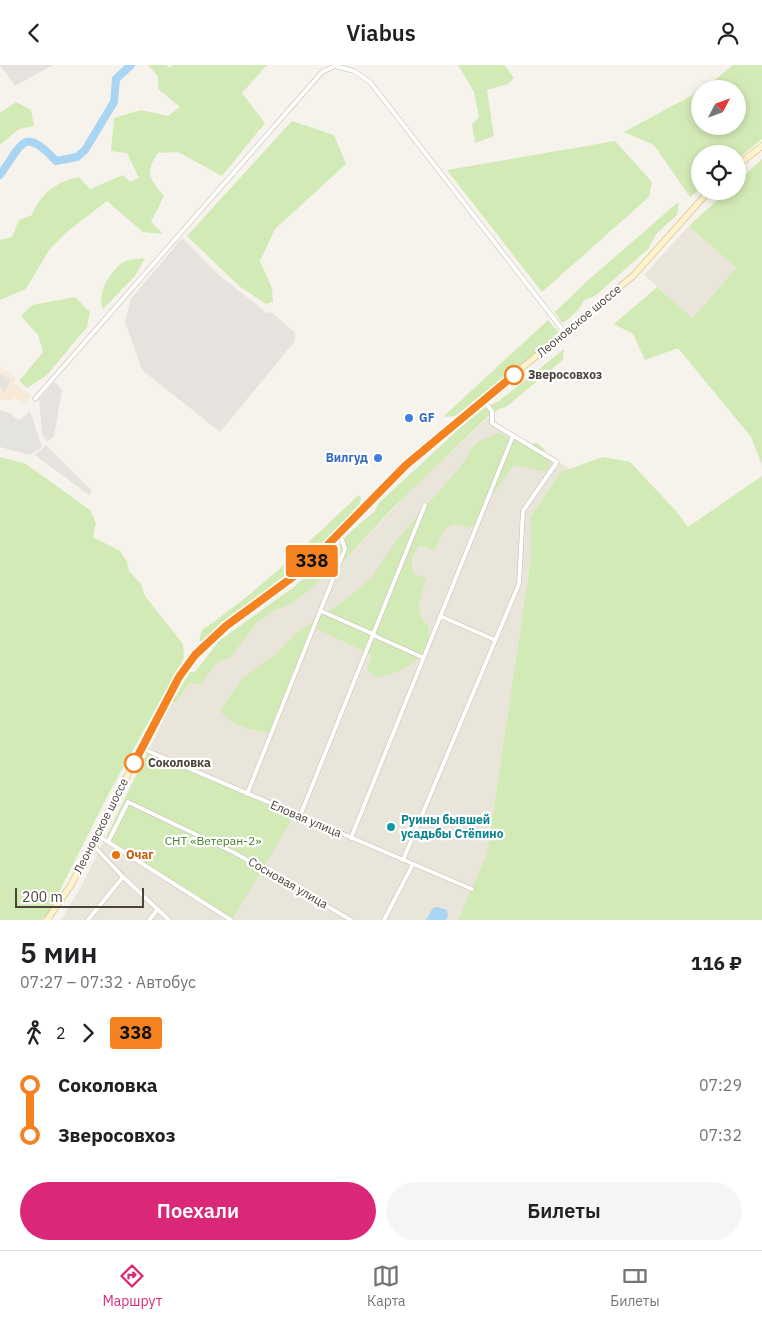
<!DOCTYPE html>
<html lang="ru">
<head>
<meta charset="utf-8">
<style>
	body { margin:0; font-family:"IBM Plex Sans",sans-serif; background:#f6f6f6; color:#202124; height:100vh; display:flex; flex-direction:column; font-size:19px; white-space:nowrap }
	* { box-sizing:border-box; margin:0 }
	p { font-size:16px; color:#757577 }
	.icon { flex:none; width:28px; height:28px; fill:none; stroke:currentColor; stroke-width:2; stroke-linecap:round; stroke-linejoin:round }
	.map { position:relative; height:855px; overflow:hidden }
	.panel { display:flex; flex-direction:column; background:#fff; flex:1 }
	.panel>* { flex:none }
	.badge { padding:0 10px; border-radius:4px; font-size:18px; line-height:32px }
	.needle { width:32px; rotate:49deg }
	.controls { position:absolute; left:691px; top:15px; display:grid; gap:10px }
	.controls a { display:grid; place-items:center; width:55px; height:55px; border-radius:50%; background:#fff; box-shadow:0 2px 8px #0003; font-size:25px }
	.scale { position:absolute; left:15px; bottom:12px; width:129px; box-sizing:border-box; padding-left:5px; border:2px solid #4b4439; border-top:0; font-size:14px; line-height:18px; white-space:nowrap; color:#4b4439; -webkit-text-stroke:4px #fff; paint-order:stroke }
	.map>.badge { position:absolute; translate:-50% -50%; box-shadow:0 0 0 2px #fff }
	.legs { display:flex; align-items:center; gap:8px; height:55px; padding:0 20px; font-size:16px }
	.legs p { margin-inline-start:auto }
	.headline { display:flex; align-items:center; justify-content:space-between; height:85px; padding:0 20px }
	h1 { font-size:28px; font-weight:600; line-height:38px }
	.cta { display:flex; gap:10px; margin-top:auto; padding:10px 20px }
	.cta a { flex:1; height:58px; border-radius:30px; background:#db2777; color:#fff; font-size:20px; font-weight:600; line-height:58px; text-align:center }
	.cta a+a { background:#f6f6f6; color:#202124 }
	ul { padding:0 20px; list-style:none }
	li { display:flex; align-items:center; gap:18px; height:50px; font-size:19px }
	li i { display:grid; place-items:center; width:8px; height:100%; margin:0 6px; background:currentColor }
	li i::after { content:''; width:12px; height:12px; margin:-6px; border:4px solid; border-radius:50%; background:#fff }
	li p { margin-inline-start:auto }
	li:first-child i { background:linear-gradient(#0000 50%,currentColor 0) }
	li:last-child i { background:linear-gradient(currentColor 50%,#0000 0) }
	header { display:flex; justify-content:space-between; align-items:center; height:65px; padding:0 20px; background:#fff; font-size:22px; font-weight:600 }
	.menu { display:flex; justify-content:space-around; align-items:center; height:70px; border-top:1px solid #e0e0e0; background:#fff; font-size:14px; color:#757577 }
	.menu a { display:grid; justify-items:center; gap:2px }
	.menu .on { color:#db2777 }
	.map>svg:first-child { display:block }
	.residential { fill:#eae5da }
	.commercial { fill:#f7ead8 }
	.industrial { fill:#e6e2dd }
	.green { fill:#d2eab5 }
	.parking { fill:#e5e3e0 }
	.water { fill:#a9d4f2 }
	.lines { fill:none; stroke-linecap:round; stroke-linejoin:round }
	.river { stroke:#a9d4f2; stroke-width:8 }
	.street-casing { stroke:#c2bbae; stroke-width:5 }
	.secondary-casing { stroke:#d6c79b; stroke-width:7 }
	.street { stroke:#fff; stroke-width:4 }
	.secondary { stroke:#fff3cd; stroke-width:5.5 }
	.line-1-casing { stroke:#fff; stroke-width:11 }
	.line-1 { stroke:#f58220; stroke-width:8 }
	.stop-1-dot { fill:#fff; stroke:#f58220; stroke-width:2.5 }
	.shop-dot { fill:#3f7fe0; stroke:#fff; stroke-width:2 }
	.culture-dot { fill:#0f9aa8; stroke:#fff; stroke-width:2 }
	.food-dot { fill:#e8710a; stroke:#fff; stroke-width:2 }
	.labels { text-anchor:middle; stroke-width:4.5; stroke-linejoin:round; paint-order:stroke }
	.street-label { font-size:12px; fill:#4b4439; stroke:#fff }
	.stop-label { font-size:12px; font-weight:bold; fill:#4b4439; stroke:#fff; text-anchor:start }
	.shop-label { font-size:12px; font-weight:bold; fill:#366cbe; stroke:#fff; text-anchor:start }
	.culture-label { font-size:12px; font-weight:bold; fill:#0d838f; stroke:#fff; text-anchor:start }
	.park-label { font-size:12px; fill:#4a7f2a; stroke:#fff }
	.food-label { font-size:12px; font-weight:bold; fill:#c56008; stroke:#fff; text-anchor:start }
</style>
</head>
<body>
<header><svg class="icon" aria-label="back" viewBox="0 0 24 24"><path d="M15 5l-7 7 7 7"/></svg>Viabus<svg class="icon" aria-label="person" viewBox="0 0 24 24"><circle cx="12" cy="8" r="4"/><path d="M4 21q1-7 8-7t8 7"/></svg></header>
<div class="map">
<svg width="762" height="855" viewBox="0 0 762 855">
	<rect width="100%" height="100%" fill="#f6f3ec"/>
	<path class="residential" d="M689 161 736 203 693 253 644 210Z
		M492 352V358L570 404 561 407 531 451V491L487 790 458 855H231L148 686 172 637H176L190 618 203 616 219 596 229 594 257 558 276 545 293 538 342 498 417 419 486 354Z
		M105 774 231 855H61L80 824Z"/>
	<path class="commercial" d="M0 302 16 313 13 318 31 330 25 339 14 332 11 335H0Z"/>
	<path class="industrial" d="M0 0H53L15 21Z
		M182 173 219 210 267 248 271 247 295 268V276L220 367 142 305 125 257 131 234Z"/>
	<path class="green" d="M148 0H166L170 3 173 0H267L242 28 265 58 222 111 178 87 158 88C144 109 150 113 164 131L151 157 163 169 143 167 107 136 68 166 49 185 26 224 0 235V175L12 172 19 155 32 150C41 128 56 117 79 112L90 124 123 110 130 117 139 113 127 88 111 86 114 53 141 45 168 51 180 42 158 24V11Z
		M458 0H504L514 13 508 19 487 25 494 71 475 78 472 60 479 52 474 27Z
		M733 0H762V74L738 94V89H700V124L690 132 654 80 624 67 700 26V61H738V24H704Z
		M16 37 31 45 34 61 19 64 0 80V48Z
		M292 56 334 70 346 99 275 164 260 196 272 223 273 237 266 239 239 221 187 171Z
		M615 76 652 117 649 132 542 227 447 105Z
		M762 94V400L751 372 678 283 645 295 633 269 614 259 657 222 693 253 736 203 689 161 727 126H738V116Z
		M677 138H679L677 150 657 168 648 184 595 231 584 235 579 244 565 257H561L555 247 585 218Z
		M145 193 135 211 103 244C97 229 109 208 121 199 127 194 138 194 145 193Z
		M75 232 90 247 87 262 47 310 27 323 19 316 43 287 38 270 21 251 32 240Z
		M548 255 560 269 455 351 443 352Z
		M564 284 563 295 506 342 499 344 485 354 390 446 342 498 293 538 276 545 257 558 229 594 219 596 203 616 204 620 190 618 176 637H172L190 607H195L219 576 295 521 333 488 348 469 374 447 379 438 461 362 484 343 499 336Z
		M499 368 527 380 537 378 544 384 551 398 546 407 514 400 484 442 481 457 467 463 453 459 444 465 435 485 419 480 411 494 413 508 427 514C423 523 417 537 420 548 421 554 428 559 429 565 431 595 400 608 376 613L367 604 372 590 315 563 269 668C248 664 235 662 220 646L243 613 276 589 296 568 349 532 372 512 396 476 466 395C473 377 482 374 499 368Z
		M0 392 26 399 90 445 96 458 93 472 120 486 127 497 129 506 141 519 145 531 183 579 184 593 108 730 49 847 42 855H0Z
		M603 392 630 397 676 446 688 462 762 411V855H458L487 789 531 492V451L561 407Z
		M359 430 361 433 358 445 320 483 206 576H199L202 565C260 526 308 477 359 430Z
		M148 686 295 749 232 855 105 774Z"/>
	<path class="parking" d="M0 309 11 315 4 327 0 322Z
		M55 317 62 325 54 371 47 377 42 369 39 334Z
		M0 345 12 349 13 352 20 355 30 346 42 382 30 390 0 382Z
		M46 380 92 426 89 430 35 390Z"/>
	<path class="water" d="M437 842 447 845 448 850 446 855H426L433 843Z"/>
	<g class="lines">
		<path class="river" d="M0 110C22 80 23 60 56 96L77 92 85 85 114 37 116 14 131 0"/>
		<g class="street-casing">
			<path id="street" d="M35 334 322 7 335 1 354 6 370 17 565 268
				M321 546 373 569
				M440 551 495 575
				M373 570 424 593
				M141 683 472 824
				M247 729 345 484 340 469
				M300 751 425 440
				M97 770 231 855
				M351 773 513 371
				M108 777 128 737 235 788 351 855
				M92 779 123 812 169 855
				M403 795 519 519 523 446 557 397 492 358V346L483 335
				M88 855 123 812
				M149 855 158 844
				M384 855 413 799"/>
		</g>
		<g class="secondary-casing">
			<path id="secondary" d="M738 100 762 81
				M47 855 71 820 165 637 195 590 226 561 290 516 425 383 633 211 709 126"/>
		</g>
		<use href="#street" class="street"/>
		<use href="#secondary" class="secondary"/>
	</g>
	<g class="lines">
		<g class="line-1-casing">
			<path id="line-1" d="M134 698 179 612 195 590 226 561 305 503 406 400 514 310"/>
		</g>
		<use href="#line-1" class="line-1"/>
	</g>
	<g class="stop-1-dot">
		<circle cx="514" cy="310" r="9"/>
		<circle cx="134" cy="698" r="9"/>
	</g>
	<g class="shop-dot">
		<circle cx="409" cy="353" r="5"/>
		<circle cx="378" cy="393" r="5"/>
	</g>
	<circle class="culture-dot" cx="391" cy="762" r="5"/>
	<circle class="food-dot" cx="116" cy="790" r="5"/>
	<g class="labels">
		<g class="street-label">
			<text transform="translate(579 256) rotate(-40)" y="4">Леоновское шоссе</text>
			<text transform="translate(306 754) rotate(23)" y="4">Еловая улица</text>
			<text transform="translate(101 761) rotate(-63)" y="4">Леоновское шоссе</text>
			<text transform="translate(288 818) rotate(30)" y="4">Сосновая улица</text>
		</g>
		<g class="stop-label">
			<text x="528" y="314">Зверосовхоз</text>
			<text x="148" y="702">Соколовка</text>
		</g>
		<g class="shop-label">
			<text x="419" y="357">GF</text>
			<text x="368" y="397" text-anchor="end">Вилгуд</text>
		</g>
		<g class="culture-label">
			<text x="401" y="759">Руины бывшей<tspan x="401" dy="14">усадьбы Стёпино</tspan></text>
		</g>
		<g class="park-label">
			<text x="213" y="780">СНТ «Ветеран-2»</text>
		</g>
		<g class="food-label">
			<text x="126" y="794">Очаг</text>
		</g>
	</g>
</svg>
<div class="controls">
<a><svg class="needle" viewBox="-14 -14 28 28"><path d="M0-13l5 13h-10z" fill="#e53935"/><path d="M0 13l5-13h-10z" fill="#757577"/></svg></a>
<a><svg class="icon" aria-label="locate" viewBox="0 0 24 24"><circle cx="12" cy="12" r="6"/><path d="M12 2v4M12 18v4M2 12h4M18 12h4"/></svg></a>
</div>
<div class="scale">200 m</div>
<b class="badge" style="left:312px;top:496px;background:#f58220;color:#111">338</b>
</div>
<section class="panel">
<div class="headline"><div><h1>5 мин</h1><p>07:27 – 07:32 · Автобус</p></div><b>116 ₽</b></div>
<div class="legs"><svg class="icon" aria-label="walk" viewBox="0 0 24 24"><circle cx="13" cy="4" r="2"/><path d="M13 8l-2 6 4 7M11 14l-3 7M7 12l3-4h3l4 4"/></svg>2<svg class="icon" aria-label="forward" viewBox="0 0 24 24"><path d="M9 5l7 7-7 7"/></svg><b class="badge" style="background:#f58220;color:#111">338</b></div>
<ul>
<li><i style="color:#f58220"></i><b>Соколовка</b><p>07:29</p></li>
<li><i style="color:#f58220"></i><b>Зверосовхоз</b><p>07:32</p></li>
</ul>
<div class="cta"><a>Поехали</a><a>Билеты</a></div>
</section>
<nav class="menu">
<a class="on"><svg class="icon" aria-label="directions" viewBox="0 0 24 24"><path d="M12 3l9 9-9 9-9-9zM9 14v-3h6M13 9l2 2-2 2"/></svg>Маршрут</a>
<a><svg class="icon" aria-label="map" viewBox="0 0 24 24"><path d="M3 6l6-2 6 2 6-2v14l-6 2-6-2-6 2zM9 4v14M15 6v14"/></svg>Карта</a>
<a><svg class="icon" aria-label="tickets" viewBox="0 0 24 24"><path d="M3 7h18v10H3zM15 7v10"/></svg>Билеты</a>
</nav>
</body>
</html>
